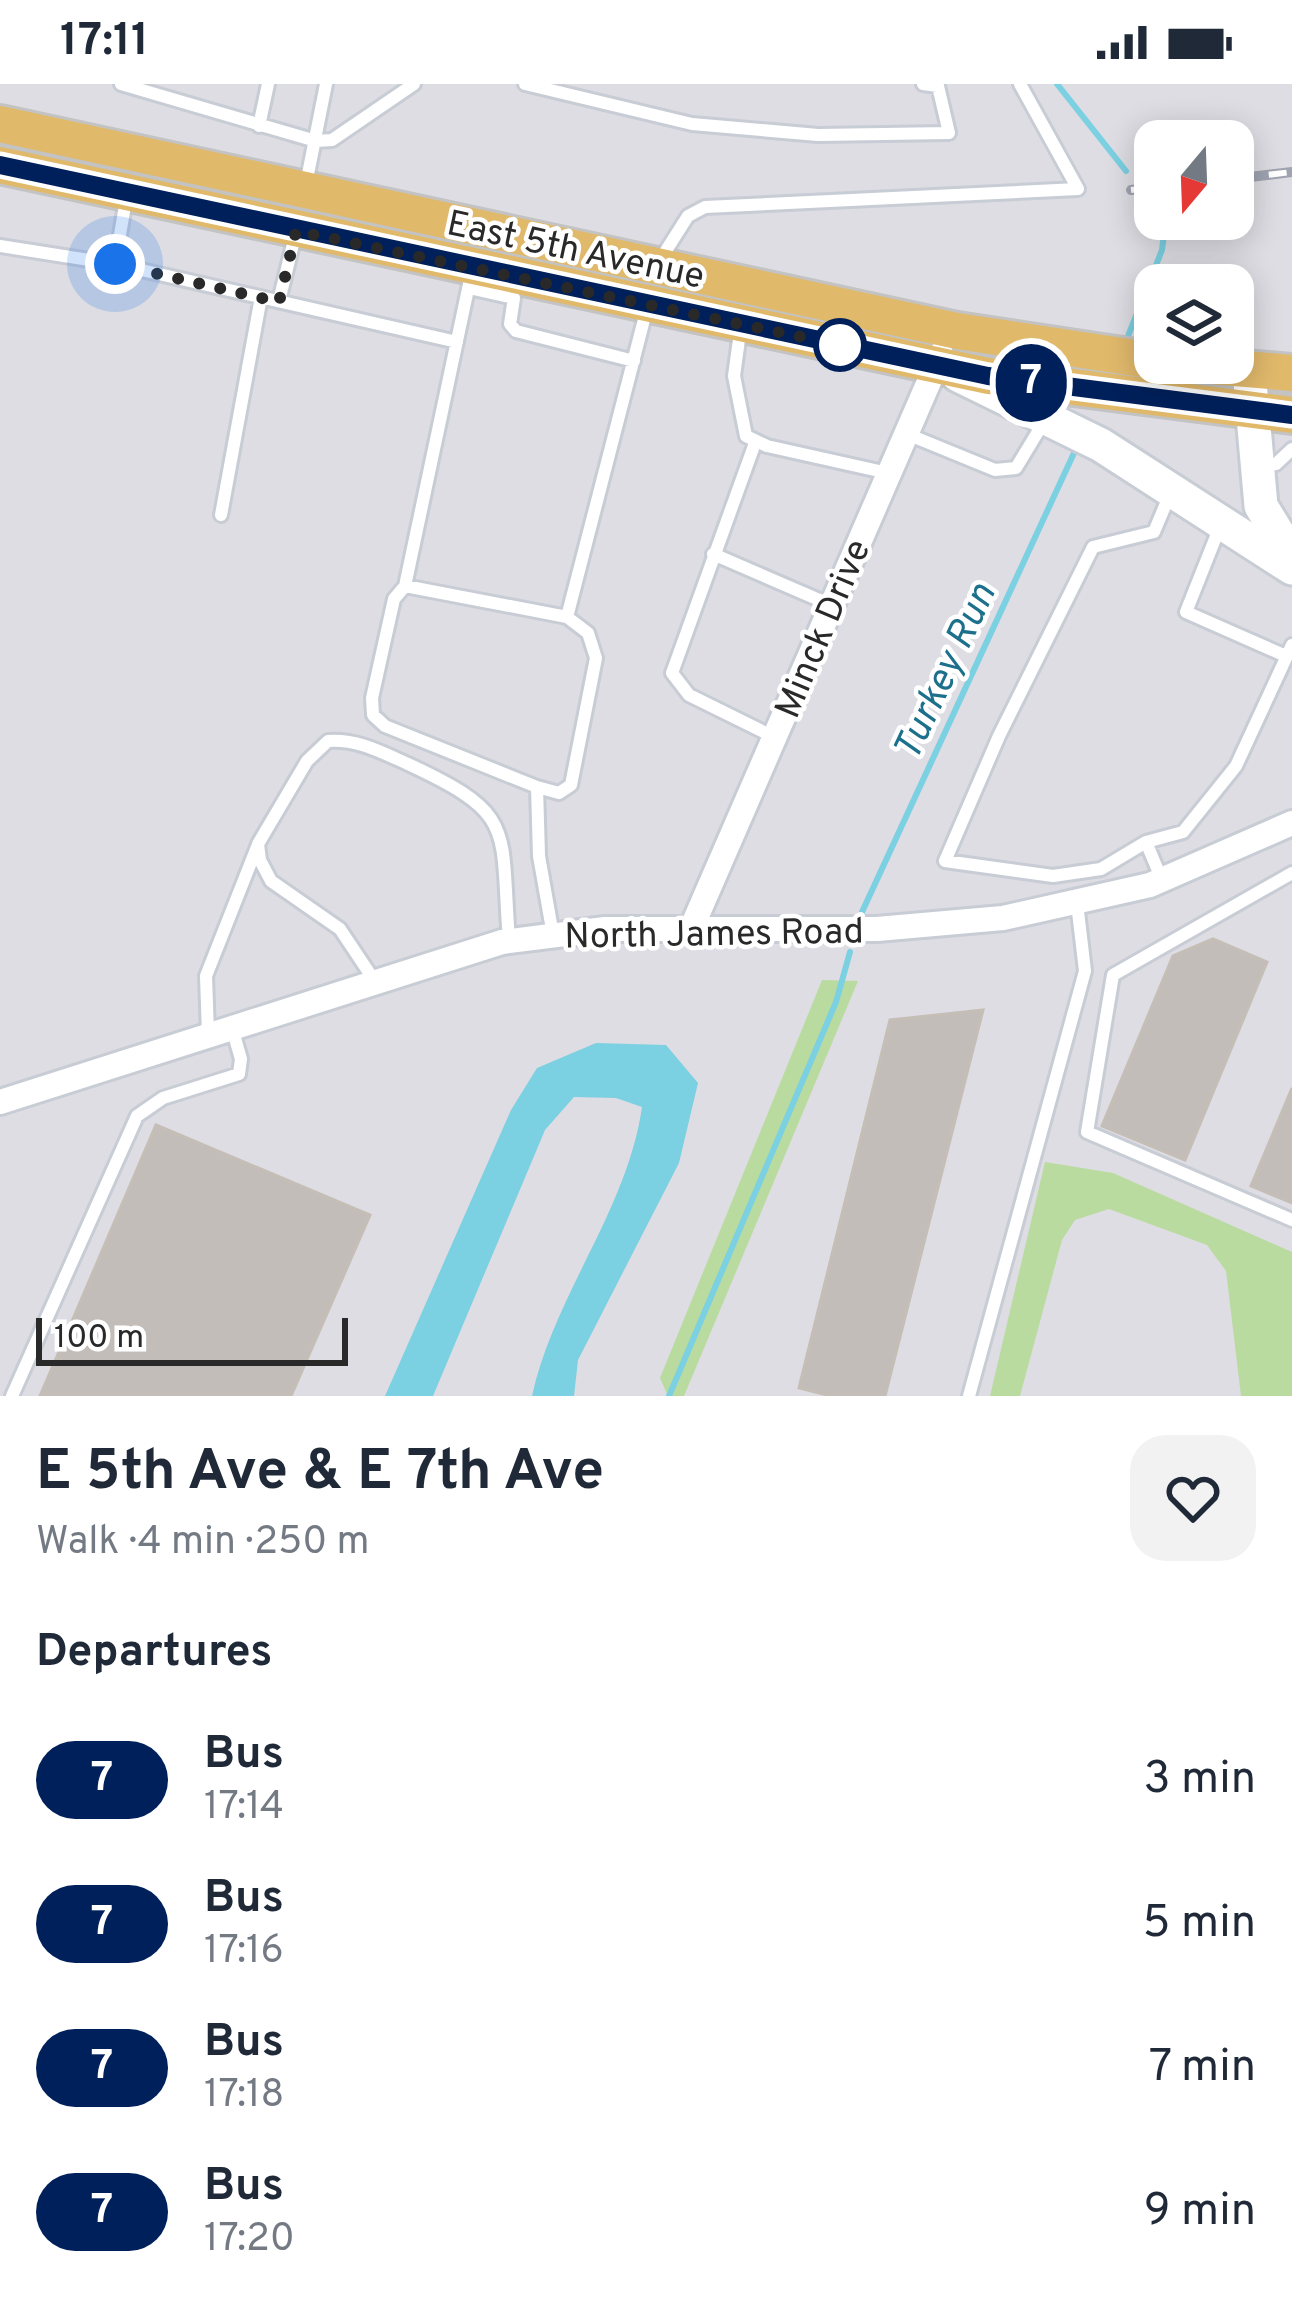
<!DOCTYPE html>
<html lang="en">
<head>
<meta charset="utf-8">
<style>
	body { margin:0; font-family:Overpass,sans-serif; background:#f2f2f3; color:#1f2937; height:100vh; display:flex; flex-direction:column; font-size:45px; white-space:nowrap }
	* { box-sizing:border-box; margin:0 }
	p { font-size:39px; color:#747a83 }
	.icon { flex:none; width:66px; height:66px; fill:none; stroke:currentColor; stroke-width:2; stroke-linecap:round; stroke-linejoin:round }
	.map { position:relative; height:1312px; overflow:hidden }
	.panel { display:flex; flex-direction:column; background:#fff; flex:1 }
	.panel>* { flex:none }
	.badge { padding:0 24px; border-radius:39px; font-size:42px; line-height:78px }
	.needle { width:78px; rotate:199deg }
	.buttons { position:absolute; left:1134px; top:36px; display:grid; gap:24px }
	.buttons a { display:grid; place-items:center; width:120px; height:120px; border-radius:24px; background:#fff; box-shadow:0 6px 30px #0003; font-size:60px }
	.scale { position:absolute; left:36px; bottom:30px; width:312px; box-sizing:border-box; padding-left:12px; border:6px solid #292929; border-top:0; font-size:33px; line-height:42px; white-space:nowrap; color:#292929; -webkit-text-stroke:9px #fff; paint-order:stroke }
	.you { position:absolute; width:60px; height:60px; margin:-30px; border:9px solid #fff; border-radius:50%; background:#1a73e8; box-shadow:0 0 0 18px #1a73e833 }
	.map>.badge { position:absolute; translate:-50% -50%; box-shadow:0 0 0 6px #fff }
	h2 { padding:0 36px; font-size:45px; line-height:108px }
	.round { display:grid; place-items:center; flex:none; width:126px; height:126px; border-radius:36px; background:#f2f2f3 }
	.head { display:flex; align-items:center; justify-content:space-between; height:204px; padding:0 36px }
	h1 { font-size:57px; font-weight:700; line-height:90px }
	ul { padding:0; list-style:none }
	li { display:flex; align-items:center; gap:36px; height:144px; padding:0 36px }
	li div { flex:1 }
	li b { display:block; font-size:45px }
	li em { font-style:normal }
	li .badge { min-width:132px; font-weight:700; text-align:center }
	.status { display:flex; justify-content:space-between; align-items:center; height:84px; padding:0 60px; background:#fff; direction:ltr }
	.status svg { height:33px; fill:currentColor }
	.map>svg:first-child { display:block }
	.industrial { fill:#dedde3; fill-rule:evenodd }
	.green { fill:#badb9f }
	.water { fill:#7bd0e1 }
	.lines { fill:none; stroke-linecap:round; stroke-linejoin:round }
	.stream { stroke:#7bd0e1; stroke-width:6 }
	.building { fill:#c2bdb9; stroke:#c5beb7; stroke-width:3 }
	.lane-casing { stroke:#c8ccd5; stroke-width:18 }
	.street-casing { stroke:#c8ccd5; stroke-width:30 }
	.secondary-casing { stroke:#c8ccd5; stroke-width:39 }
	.primary-casing { stroke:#c3c3c3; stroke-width:42 }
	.lane { stroke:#fff; stroke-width:12 }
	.street { stroke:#fff; stroke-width:24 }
	.secondary { stroke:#fff; stroke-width:33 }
	.primary { stroke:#e1b96b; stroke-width:36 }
	.rail-casing { stroke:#a0a4b1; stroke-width:10 }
	.rail { stroke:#fff; stroke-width:6; stroke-dasharray:18; stroke-linecap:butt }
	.line-casing { stroke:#fff; stroke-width:27 }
	.line { stroke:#00205b; stroke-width:18 }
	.walk { stroke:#292929; stroke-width:12; stroke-dasharray:0 21.6 }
	.stop-dot { fill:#fff; stroke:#00205b; stroke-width:6 }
	.labels { text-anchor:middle; stroke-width:9; stroke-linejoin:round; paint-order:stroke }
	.street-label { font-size:36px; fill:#292929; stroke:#fff }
	.water-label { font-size:39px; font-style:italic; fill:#1c708b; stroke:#fff }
</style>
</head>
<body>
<div class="status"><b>17:11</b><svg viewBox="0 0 49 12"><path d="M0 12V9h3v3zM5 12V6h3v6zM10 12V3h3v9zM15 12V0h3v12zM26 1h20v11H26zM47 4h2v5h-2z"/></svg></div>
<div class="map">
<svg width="1292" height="1312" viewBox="0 0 1292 1312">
	<rect width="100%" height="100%" fill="#eae3dd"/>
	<path class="industrial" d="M0 0H1292V1312H0ZM1155 57H1233V135H1155ZM1155 201H1233V279H1155Z"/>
	<path class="green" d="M822 896 858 897 684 1312H668L660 1294Z
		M1045 1078 1113 1089 1292 1168V1312H1241L1226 1187 1207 1161 1109 1125 1075 1136 1062 1156 1020 1312H990Z"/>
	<path class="water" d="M596 959 666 961 698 999 679 1079 578 1276 574 1312H532C554 1211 627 1127 642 1023L616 1014 574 1013 545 1046 433 1312H385L511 1026 537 984Z"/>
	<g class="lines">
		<path class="stream" d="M1057 0 1126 87
			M1128 252 1162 166 1166 135
			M862 828 1074 369
			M669 1312 836 918 850 868"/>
	</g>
	<path class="building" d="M1213 855 1267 878 1185 1076 1102 1042 1173 872Z
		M983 926 885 1312H831L799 1304 890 936Z
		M1292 1004V1119L1251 1102Z
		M156 1041 370 1131 291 1312H40Z"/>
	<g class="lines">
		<g class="lane-casing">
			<path id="lane" d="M121 0 316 57 332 56 414 0
				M525 0 692 40 818 51 949 49 938 2 923 0
				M259 42 268 0
				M305 105 326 0
				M0 162 115 180 457 258
				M660 176 688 132 705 123 1078 105 1020 0
				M115 180 127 110
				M469 204 514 214 510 240 516 247 634 277
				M279 217 296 148
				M741 241 734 292 746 352 767 362 888 389
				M907 350 995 386 1016 384 1045 336
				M755 359 672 589 689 611 774 653
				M1262 383 1276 380 1292 365
				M1170 410 1154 448 1093 463 999 652 945 777 1053 792 1101 785 1146 758 1183 748 1236 682 1292 561
				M221 431 261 213
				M1221 440 1186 528 1286 572
				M713 470 831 521
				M405 502 472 186
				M537 703 385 642 373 631 372 614 394 515 405 502 567 533
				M1146 758 1162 796
				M1292 789 1113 891 1087 1048 1292 1136
				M553 851 539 772 537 703 559 709 571 701 596 574 588 549 567 533 647 224
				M374 896 340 845 271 797 260 776 258 760 307 677 328 657C358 655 381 668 408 680 518 731 500 743 509 856
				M208 950 206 892 257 763
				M12 1312 137 1032 163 1014 239 990 241 975 232 944
				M969 1312 1085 887 1077 819"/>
		</g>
		<g class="street-casing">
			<path id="street" d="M692 843 941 270
				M0 1018 502 858 605 845H877L1003 834 1150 801 1292 739"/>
		</g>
		<g class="secondary-casing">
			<path id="secondary" d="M958 291 1101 361 1292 484
				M1250 298 1261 422 1291 471"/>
		</g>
		<g class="primary-casing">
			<path id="primary" d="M0 40 957 247 1155 277
				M0 81 988 292 1292 331
				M1175 279 1292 289"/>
		</g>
		<use href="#lane" class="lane"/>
		<use href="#street" class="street"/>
		<use href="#secondary" class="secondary"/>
		<use href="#primary" class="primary"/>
		<g class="rail-casing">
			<path id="rail" d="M1233 95 1292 88
				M1131 106 1155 103"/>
		</g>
		<use href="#rail" class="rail"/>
	</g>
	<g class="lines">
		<g class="line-casing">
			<path id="line" d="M0 81 988 292 1292 331"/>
		</g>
		<use href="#line" class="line"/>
		<path class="walk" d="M115 180 279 218 296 147 840 261"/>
	</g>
	<circle class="stop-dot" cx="840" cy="261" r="24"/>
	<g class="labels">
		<g class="street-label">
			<text transform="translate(576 164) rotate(12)" y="13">East 5th Avenue</text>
			<text transform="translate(821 544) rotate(-67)" y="13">Minck Drive</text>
			<text transform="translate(714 848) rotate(-1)" y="13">North James Road</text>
		</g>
		<g class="water-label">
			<text transform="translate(943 587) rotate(-65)" y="14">Turkey Run</text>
		</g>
	</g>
</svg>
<div class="buttons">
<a><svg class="needle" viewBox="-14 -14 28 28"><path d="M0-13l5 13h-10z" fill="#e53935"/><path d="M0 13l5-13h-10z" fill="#747a83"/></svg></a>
<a><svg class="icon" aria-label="layers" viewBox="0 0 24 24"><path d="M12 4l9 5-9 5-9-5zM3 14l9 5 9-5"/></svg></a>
</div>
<div class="scale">100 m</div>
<div class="you" style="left:115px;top:180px"></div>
<b class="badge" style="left:1031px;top:299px;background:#00205b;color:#fff">7</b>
</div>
<section class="panel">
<div class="head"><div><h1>E 5th Ave &amp; E 7th Ave</h1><p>Walk · 4 min · 250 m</p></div><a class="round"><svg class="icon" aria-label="heart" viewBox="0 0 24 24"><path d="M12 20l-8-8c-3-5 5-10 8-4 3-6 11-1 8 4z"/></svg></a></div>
<h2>Departures</h2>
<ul>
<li><span class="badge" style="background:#00205b;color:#fff">7</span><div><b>Bus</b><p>17:14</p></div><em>3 min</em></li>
<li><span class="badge" style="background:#00205b;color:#fff">7</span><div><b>Bus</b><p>17:16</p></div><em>5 min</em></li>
<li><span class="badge" style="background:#00205b;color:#fff">7</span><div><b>Bus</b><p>17:18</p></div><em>7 min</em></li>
<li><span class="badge" style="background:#00205b;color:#fff">7</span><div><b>Bus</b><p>17:20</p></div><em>9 min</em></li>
</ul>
</section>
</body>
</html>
